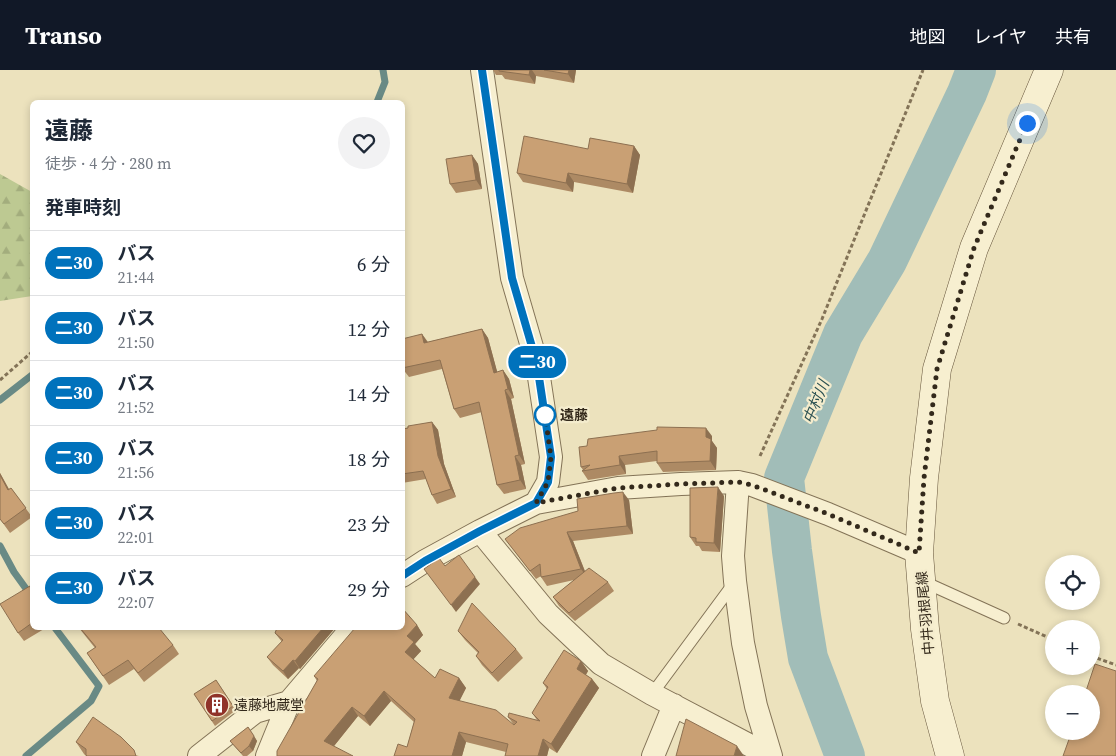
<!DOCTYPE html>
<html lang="ja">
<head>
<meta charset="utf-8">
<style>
	body { margin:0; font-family:"Source Serif 4","Noto Sans JP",serif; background:#f2f2f3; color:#1f2937; height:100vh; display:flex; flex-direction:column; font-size:19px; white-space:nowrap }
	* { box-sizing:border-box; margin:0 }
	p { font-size:16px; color:#747a83 }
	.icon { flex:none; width:28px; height:28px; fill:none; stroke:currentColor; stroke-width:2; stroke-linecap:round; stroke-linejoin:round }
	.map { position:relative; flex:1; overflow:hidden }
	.side { position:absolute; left:30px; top:30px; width:375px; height:530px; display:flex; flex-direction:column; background:#fff; border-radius:8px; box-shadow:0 2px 8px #0003 }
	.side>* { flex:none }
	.badge { padding:0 10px; border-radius:16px; font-size:18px; line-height:32px }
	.buttons { position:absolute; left:1045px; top:485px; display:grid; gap:10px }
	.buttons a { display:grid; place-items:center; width:55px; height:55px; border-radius:50%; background:#fff; box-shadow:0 2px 8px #0003; font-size:25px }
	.you { position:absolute; width:25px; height:25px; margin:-12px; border:4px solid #fff; border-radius:50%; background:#1a73e8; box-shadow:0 0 0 8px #1a73e833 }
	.map>.badge { position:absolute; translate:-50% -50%; box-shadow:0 0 0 2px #fff }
	h2 { padding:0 15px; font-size:19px; line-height:45px }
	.round { display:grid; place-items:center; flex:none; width:52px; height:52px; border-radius:26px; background:#f2f2f3 }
	.overview { display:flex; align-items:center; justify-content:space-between; height:85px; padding:0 15px }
	h1 { font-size:24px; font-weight:800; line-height:38px }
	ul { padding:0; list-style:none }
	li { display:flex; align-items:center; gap:15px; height:65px; padding:0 15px; border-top:1px solid #e0e1e3 }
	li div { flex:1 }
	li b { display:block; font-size:19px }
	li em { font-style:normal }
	li .badge { min-width:55px; font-weight:700; text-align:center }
	header { display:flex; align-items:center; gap:30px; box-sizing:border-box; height:70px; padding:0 25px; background:#111827; color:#fff }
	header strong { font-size:24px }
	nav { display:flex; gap:28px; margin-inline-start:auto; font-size:18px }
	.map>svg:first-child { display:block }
	.forest { fill:url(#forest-firs) }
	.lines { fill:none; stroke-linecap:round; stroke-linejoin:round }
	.stream { stroke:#698a85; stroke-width:7 }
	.river { stroke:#a1bdb8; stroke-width:40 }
	.lane-casing { stroke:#837357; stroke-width:13 }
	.street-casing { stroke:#837357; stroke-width:24 }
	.secondary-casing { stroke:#65543b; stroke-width:29 }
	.path { stroke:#837357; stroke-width:3; stroke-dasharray:4 2.5; stroke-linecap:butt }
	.lane { stroke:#f7efd0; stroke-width:11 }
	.street { stroke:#f7efd0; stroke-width:22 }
	.secondary { stroke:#f7efd0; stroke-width:28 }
	.wall { fill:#ad8a64 }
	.shaded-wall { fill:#8d7051 }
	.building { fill:#c9a074; stroke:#8d7051 }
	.line-casing { stroke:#fff; stroke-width:11 }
	.line { stroke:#0072bc; stroke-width:8 }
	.walk { stroke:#33291b; stroke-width:5; stroke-dasharray:0 9 }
	.stop-dot { fill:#fff; stroke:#0072bc; stroke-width:2.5 }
	.labels { text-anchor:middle; stroke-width:4.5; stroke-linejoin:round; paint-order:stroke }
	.stop-label { font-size:14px; font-weight:bold; fill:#33291b; stroke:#f4eccd; text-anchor:start }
	.street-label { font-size:14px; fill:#33291b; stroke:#f4eccd }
	.poi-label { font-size:14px; fill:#33291b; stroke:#f4eccd; text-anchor:start }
	.water-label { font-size:15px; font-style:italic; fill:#2b5152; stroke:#f4eccd }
</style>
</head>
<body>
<header>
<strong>Transo</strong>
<nav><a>地図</a><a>レイヤ</a><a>共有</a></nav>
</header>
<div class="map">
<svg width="1116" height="686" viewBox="0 0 1116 686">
	<defs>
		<pattern id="forest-firs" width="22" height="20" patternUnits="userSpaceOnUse" patternTransform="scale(1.25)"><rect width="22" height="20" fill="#bdc992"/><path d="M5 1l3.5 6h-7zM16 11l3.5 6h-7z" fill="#a3ad7d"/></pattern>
	</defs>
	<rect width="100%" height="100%" fill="#ece2bd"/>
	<path class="forest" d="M0 104 32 122V226L0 231Z"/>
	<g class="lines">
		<path class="stream" d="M377 32 385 12 383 0
			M0 330 32 305
			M0 476 14 502 32 527
			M26 686 91 631 99 616 55 558"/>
		<path class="river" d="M845 686 808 588 801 546 792 481 784 408 843 264 887 191 967 23 976 0"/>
		<g class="lane-casing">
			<path id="lane" d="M922 511 1004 548
				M652 624 734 513"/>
		</g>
		<g class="street-casing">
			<path id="street" d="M738 412 733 486 735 511 743 573 756 636 771 686
				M536 433 618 418 681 414 738 412 752 415 828 444 919 483
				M480 461 548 544 601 594 652 624 770 686
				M402 506 425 491 480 461 536 433 548 412 551 387 537 294 512 208 482 0
				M199 686 255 642 289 632
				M267 686 289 632 352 558
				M653 686 674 635"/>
		</g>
		<g class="secondary-casing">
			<path id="secondary" d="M950 686 935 631 925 559 919 483 924 408 937 299 974 178 1049 0"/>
		</g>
		<path class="path" d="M0 310 32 282
			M760 386 822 249 923 0
			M1018 554 1054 570
			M1091 586 1116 595"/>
		<use href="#lane" class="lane"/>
		<use href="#street" class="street"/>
		<use href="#secondary" class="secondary"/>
	</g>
	<path class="wall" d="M493 0H576L574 13 536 6 535 14 505 9 502 5H496Z
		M634 76 640 85 633 123 574 112 573 122 523 112 517 103 588 79Z
		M472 85 478 94 482 119 456 123 450 114Z
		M482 259 488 268 497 302 503 300 509 309 514 328 511 329 525 394 521 395 526 419 504 424 497 415 482 342 460 348 454 339 442 299 409 307 402 298 422 264 428 272Z
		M432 352 438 360 444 394 456 427 437 434 432 425 426 409 402 413V359Z
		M712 366V371L717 378 716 400 663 402 657 393V391L625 395 626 404 588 410 582 401 583 400 581 397 587 376Z
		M0 403 9 419 11 418 32 447 10 463 0 449Z
		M724 426 720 482 702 481 699 476H696L690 467Z
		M629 430 633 464 573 471 585 501 608 512 614 521 575 551 559 536 553 527 574 510 547 516 541 507V506L536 509 505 469Z
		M30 516 32 519V558H43L44 559 24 571 18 563Z
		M417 555 423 565 415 574 421 581 413 589 435 608H459L466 618 459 631 514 655 508 647 537 650 532 643 547 619 543 613 581 591 588 601 586 605 592 609 599 618 557 683 549 678 547 686H505L506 682 466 672 462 686H394L407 677 414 652 391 631 370 656 358 646 334 676 277 686 317 611 314 606Z
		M79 558H117L118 559 173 575 179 584 144 612 134 599 109 615 87 583 95 578Z
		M275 558H335L300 599 299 598 288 609 273 595 267 587 282 572 275 563 277 559Z
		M458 561 516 579 523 588 498 612 482 595 476 586 478 583 465 570Z
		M216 610 236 640 215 656 194 624Z
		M248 657 257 671 253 681 247 686H243L230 671Z
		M76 672 139 686H86L84 684Z"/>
	<path class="shaded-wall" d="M530 0H532L536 6 535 14 529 5Z
		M569 0H576L574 13 568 4Z
		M634 76 640 85 633 123 627 114Z
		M472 85 478 94 482 119 476 110Z
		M568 103 574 112 573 122 566 113Z
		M482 259 488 268 500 312 494 303Z
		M422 264 428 273H424Z
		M503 300 509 309 514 328 508 319Z
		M505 320 511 329 525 394 519 385Z
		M432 352 438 360 444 394 456 427 451 419 438 386Z
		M706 358 712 366V371L717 378 716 400 710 391 706 367Z
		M515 386 521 395 526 419 520 410Z
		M619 386 625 395 626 404 620 395Z
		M0 403 14 429 8 420 0 405Z
		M718 417 724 426 720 482 714 473Z
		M623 422 629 430 633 464 627 456Z
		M567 462 573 471 587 507 581 499Z
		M475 507 480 514 456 542 451 535Z
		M417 555 423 565 415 574 421 581 412 591 405 582 407 566Z
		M323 558H335L300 599 295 591Z
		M293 590 299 598 288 609 283 601Z
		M581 591 588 601 583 609 577 599Z
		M459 608 466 618 456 638 449 628Z
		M592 609 599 618 557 683 551 674Z
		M384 621 391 631 370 656 364 646Z
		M352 637 358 646 330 681 324 671Z
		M459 662 466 672 462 686H452Z
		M254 666 257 671 253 681 249 676Z
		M543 669 549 678 547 686H538Z
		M737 676 744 686H734Z"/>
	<path class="building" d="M499 0H530L529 5 499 1Z
		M544 0H569L568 4Z
		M524 66 588 79 590 68 634 76 627 114 568 103 566 113 517 103Z
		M472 85 476 110 450 114 446 89Z
		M482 259 494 303 503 300 508 319 505 320 519 385 515 386 520 410 497 415 479 332 454 339 440 290 402 298V269L422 264 424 273Z
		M432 352 438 386 451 419 432 425 423 401 402 404V359L408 358V356Z
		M657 357 706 358V367L711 369 710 391 657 393V381L619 386 620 395 582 401 590 395 581 397 579 377 587 376 588 369 657 360Z
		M0 405 8 420 11 418 26 438 4 454 0 449Z
		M718 417 714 473 696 472V468L690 467V418Z
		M623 422 627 456 567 462 581 499 541 507 540 494 530 501 505 469 520 458 578 441 577 429 614 423Z
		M459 485 475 507 451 535 424 499 439 488 445 496Z
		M589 498 608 512 569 543 553 527Z
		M30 516 32 526V553L18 563 0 534Z
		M472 533 516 579 492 603 476 586 479 582 458 561Z
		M402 538 417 555 407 566 414 572 405 582 435 608 440 599 459 608 449 628 496 640 514 655 517 652 508 647 509 643 540 651 532 643 548 617 543 613 564 580 581 591 577 599 592 609 551 674 543 669 538 686H505L508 674 459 662 452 686H394L398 674 407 677 415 649 384 621 364 646 352 637 324 671 353 686H277V681L318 609 314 606 355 558H402Z
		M80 558H117L118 559 120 558H159L173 575 138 603 128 590 103 606 87 583 96 577Z
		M277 558H323L295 591 293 590 283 601 267 587 283 570 275 563Z
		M1095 594 1116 601V686H1063L1072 661H1091V624H1085Z
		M216 610 233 636 212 651 194 624Z
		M93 647 121 667 134 680 136 686H87L86 685V679L76 672Z
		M686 649 737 676 734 686H676Z
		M248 657 254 666 249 676 241 683 230 671Z"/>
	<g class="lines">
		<g class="line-casing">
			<path id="line" d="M402 506 425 491 480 461 536 433 548 412 551 387 537 294 512 208 482 0"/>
		</g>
		<use href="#line" class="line"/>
		<path class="walk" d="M545 345 551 387 548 412 536 433 618 418 681 414 738 412 752 415 828 444 919 483 924 408 937 299 974 178 1027 53"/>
	</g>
	<defs>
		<g id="building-disc" transform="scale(1.25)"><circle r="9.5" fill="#903229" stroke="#f4eccd"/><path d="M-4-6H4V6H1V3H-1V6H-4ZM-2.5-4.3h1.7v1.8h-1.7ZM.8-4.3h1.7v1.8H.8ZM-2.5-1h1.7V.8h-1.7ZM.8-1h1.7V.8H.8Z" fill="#fff"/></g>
	</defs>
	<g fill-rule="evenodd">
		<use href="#building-disc" x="217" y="635"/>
	</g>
	<circle class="stop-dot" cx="545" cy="345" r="10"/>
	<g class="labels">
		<g class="stop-label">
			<text x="560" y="350">遠藤</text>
		</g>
		<g class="street-label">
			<text transform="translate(925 543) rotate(-95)" y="5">中井羽根尾線</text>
		</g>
		<g class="poi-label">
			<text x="234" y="640">遠藤地蔵堂</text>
		</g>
		<g class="water-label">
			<text transform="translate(816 332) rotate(-68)" y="5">中村川</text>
		</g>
	</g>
</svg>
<div class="buttons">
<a><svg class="icon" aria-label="locate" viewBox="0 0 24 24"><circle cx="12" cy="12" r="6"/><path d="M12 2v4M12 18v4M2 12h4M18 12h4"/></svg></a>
<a>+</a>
<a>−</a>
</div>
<div class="you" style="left:1027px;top:53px"></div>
<b class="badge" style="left:537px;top:292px;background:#0072bc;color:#fff">二30</b>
<section class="side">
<div class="overview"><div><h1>遠藤</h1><p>徒歩 · 4 分 · 280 m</p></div><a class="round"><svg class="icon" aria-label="heart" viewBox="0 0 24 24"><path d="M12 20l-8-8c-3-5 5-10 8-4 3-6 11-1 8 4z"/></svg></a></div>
<h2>発車時刻</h2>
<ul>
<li><span class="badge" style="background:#0072bc;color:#fff">二30</span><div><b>バス</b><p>21:44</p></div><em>6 分</em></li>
<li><span class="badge" style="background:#0072bc;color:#fff">二30</span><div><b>バス</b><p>21:50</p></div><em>12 分</em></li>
<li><span class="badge" style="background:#0072bc;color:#fff">二30</span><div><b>バス</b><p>21:52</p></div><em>14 分</em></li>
<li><span class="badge" style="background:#0072bc;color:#fff">二30</span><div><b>バス</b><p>21:56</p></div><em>18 分</em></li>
<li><span class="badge" style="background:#0072bc;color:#fff">二30</span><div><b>バス</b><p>22:01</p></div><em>23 分</em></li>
<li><span class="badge" style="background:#0072bc;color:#fff">二30</span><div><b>バス</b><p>22:07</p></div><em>29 分</em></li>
</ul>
</section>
</div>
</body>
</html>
